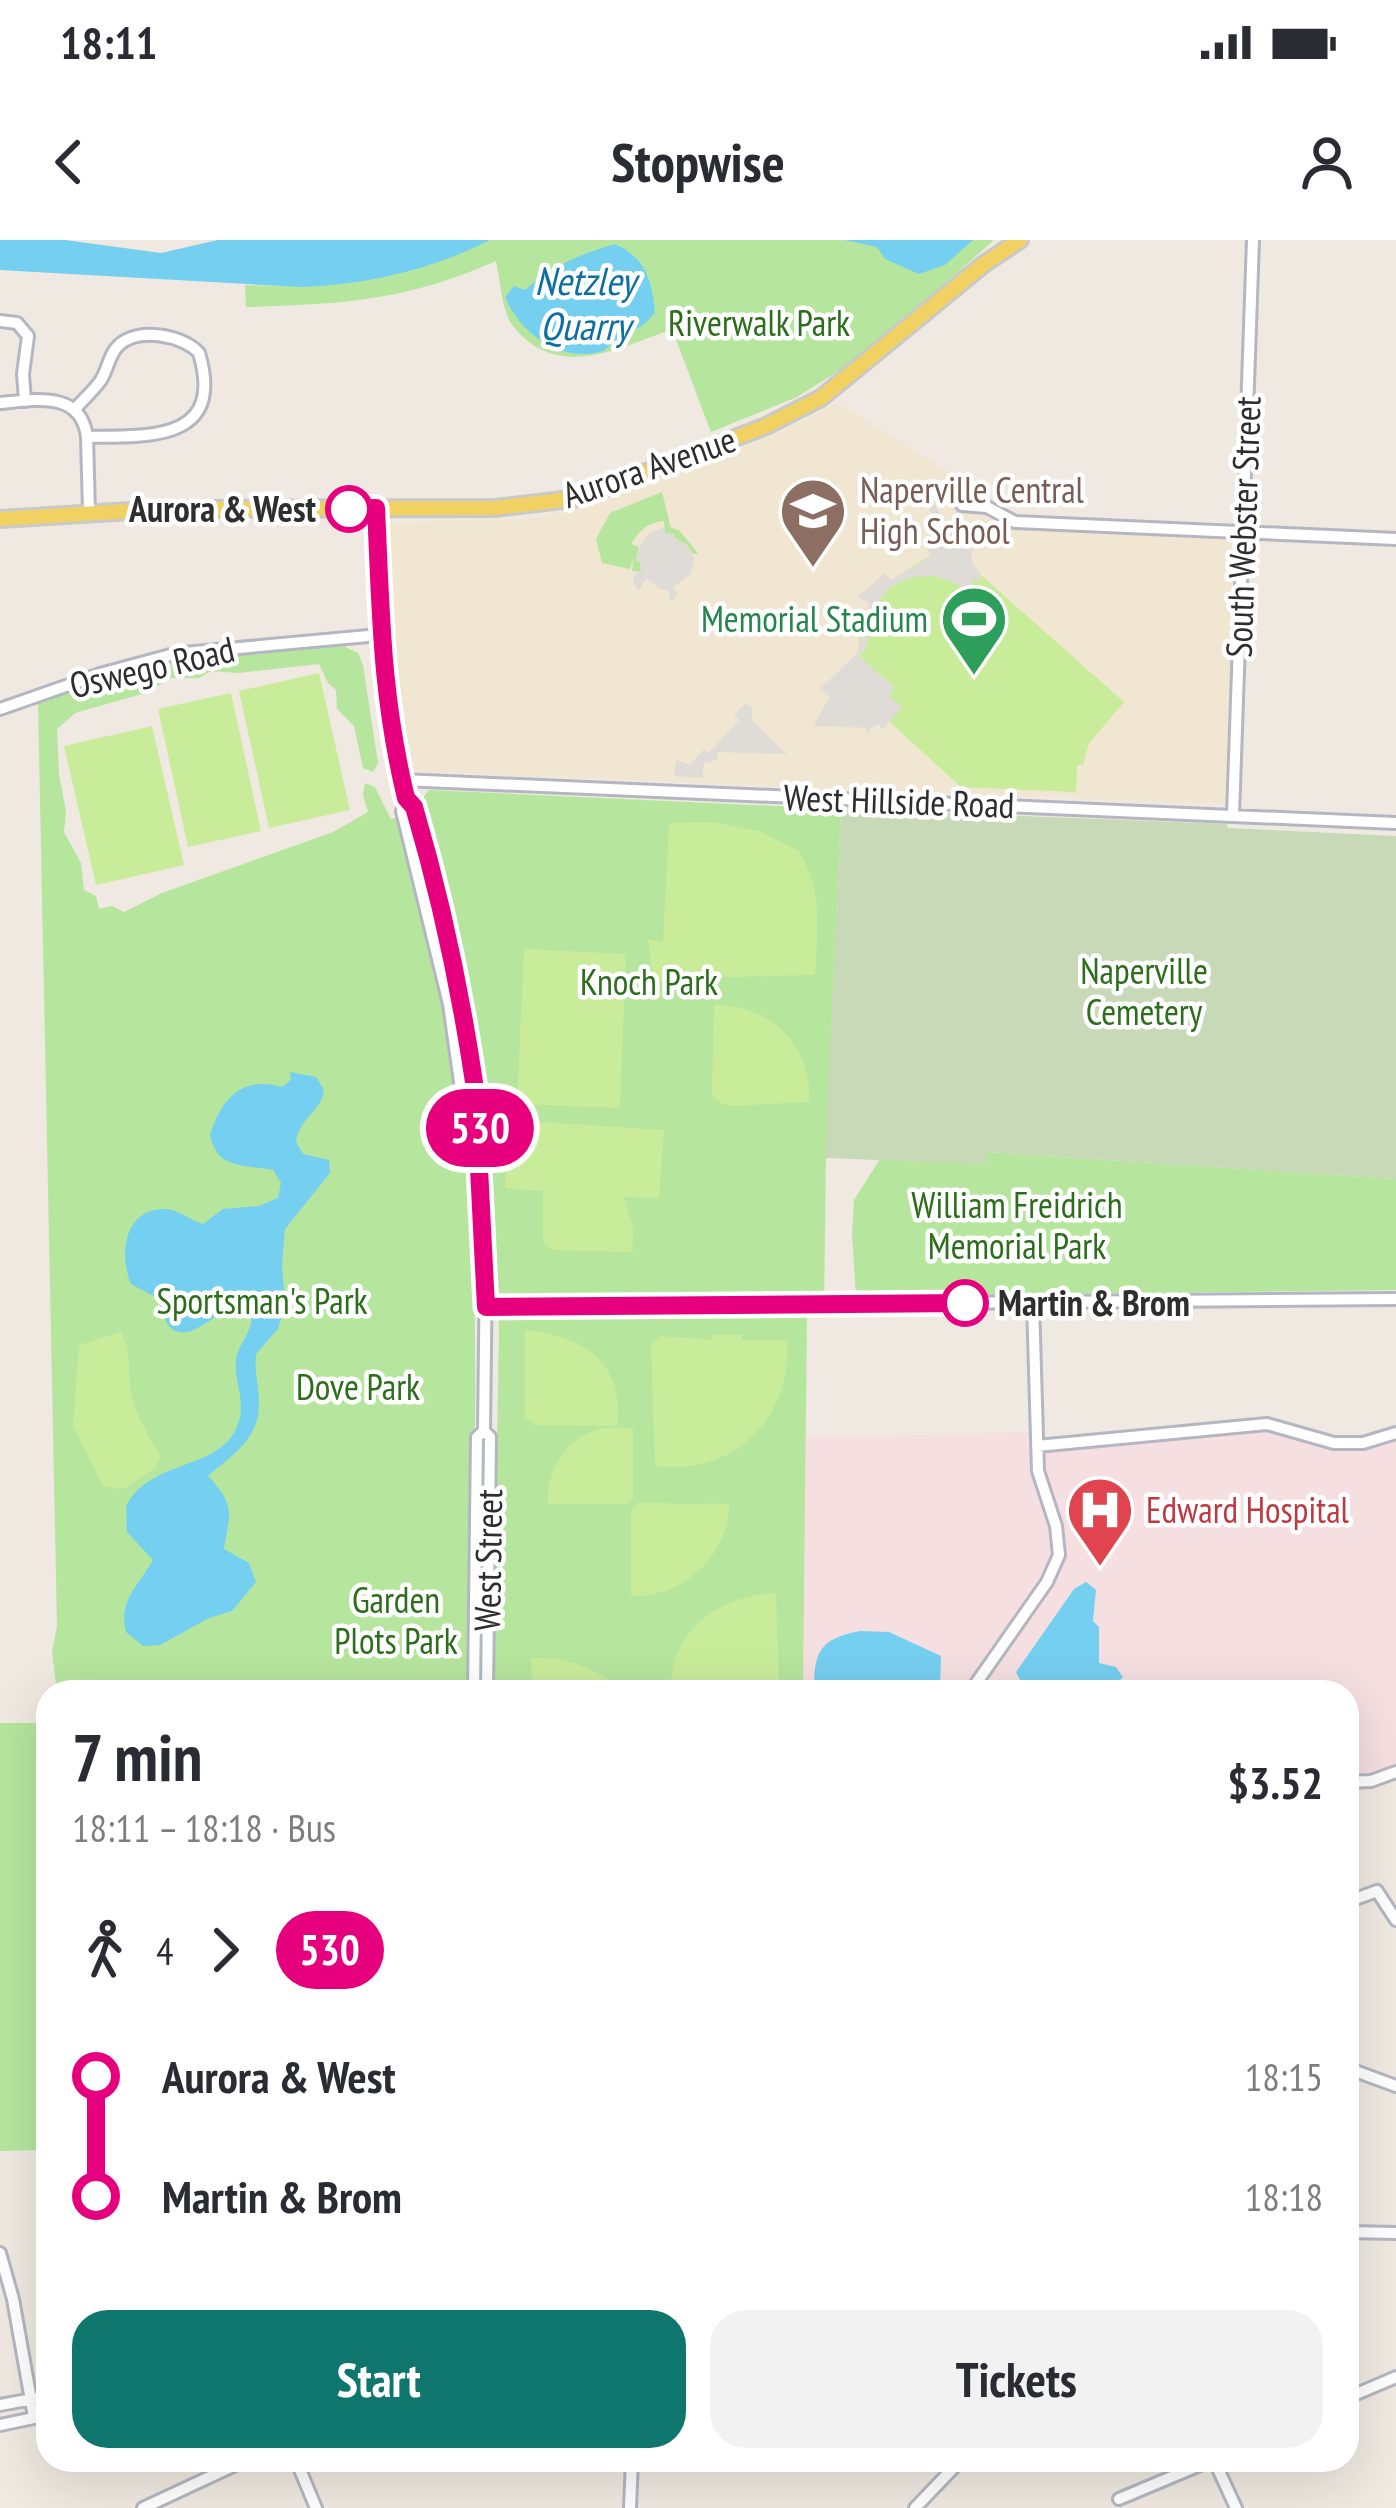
<!DOCTYPE html>
<html lang="en">
<head>
<meta charset="utf-8">
<style>
	body { margin:0; font-family:"PT Sans Narrow",sans-serif; background:#f2f2f3; color:#2b2b33; height:100vh; display:flex; flex-direction:column; font-size:45px; white-space:nowrap }
	* { box-sizing:border-box; margin:0 }
	p { font-size:39px; color:#7c7c81 }
	.icon { flex:none; width:66px; height:66px; fill:none; stroke:currentColor; stroke-width:2; stroke-linecap:round; stroke-linejoin:round }
	.map { position:relative; flex:1; overflow:hidden }
	.drawer { position:absolute; left:36px; top:1440px; width:1323px; height:792px; display:flex; flex-direction:column; background:#fff; border-radius:36px; box-shadow:0 12px 48px #0002 }
	.drawer>* { flex:none }
	.badge { padding:0 24px; border-radius:39px; font-size:42px; line-height:78px }
	.map>.badge { position:absolute; translate:-50% -50%; box-shadow:0 0 0 6px #fff }
	.legs { display:flex; align-items:center; gap:18px; height:132px; padding:0 36px; font-size:39px }
	.legs p { margin-inline-start:auto }
	.head { display:flex; align-items:center; justify-content:space-between; height:204px; padding:0 36px }
	h1 { font-size:66px; font-weight:600; line-height:90px }
	.cta { display:flex; gap:24px; margin-top:auto; padding:24px 36px }
	.cta a { flex:1; height:138px; border-radius:36px; background:#0f766e; color:#fff; font-size:48px; font-weight:600; line-height:138px; text-align:center }
	.cta a+a { background:#f2f2f3; color:#2b2b33 }
	ul { padding:0 36px; list-style:none }
	li { display:flex; align-items:center; gap:42px; height:120px; font-size:45px }
	li i { display:grid; place-items:center; width:18px; height:100%; margin:0 15px; background:currentColor }
	li i::after { content:''; width:30px; height:30px; margin:-15px; border:9px solid; border-radius:50%; background:#fff }
	li p { margin-inline-start:auto }
	li:first-child i { background:linear-gradient(#0000 50%,currentColor 0) }
	li:last-child i { background:linear-gradient(currentColor 50%,#0000 0) }
	.status { display:flex; justify-content:space-between; align-items:center; height:84px; padding:0 60px; background:#fff; direction:ltr }
	.status svg { height:33px; fill:currentColor }
	header { display:flex; justify-content:space-between; align-items:center; height:156px; padding:0 36px; background:#fff; font-size:54px; font-weight:600 }
	.map>svg:first-child { display:block }
	.education { fill:#f0e6d1 }
	.medical { fill:#f5dfe0 }
	.green { fill:#b6e59e }
	.cemetery { fill:#c8d9b8 }
	.pitch { fill:#c9ec9a }
	.plaza { fill:#dfdcd8 }
	.water { fill:#75cff0 }
	.lines { fill:none; stroke-linecap:round; stroke-linejoin:round }
	.minor-casing { stroke:#b4b7c1; stroke-width:16 }
	.major-casing { stroke:#c9c9c9; stroke-width:20 }
	.minor { stroke:#fff; stroke-width:10 }
	.major { stroke:#f2d163; stroke-width:14 }
	.line-1-casing { stroke:#fff; stroke-width:27 }
	.line-1 { stroke:#e6007e; stroke-width:18 }
	.stop-1-dot { fill:#fff; stroke:#e6007e; stroke-width:6 }
	.labels { text-anchor:middle; stroke-width:9; stroke-linejoin:round; paint-order:stroke }
	.park-label { font-size:36px; fill:#2c6e1b; stroke:#fff }
	.street-label { font-size:36px; fill:#2e2e2e; stroke:#fff }
	.education-label { font-size:36px; fill:#785e54; stroke:#fff; text-anchor:start }
	.stop-label { font-size:36px; font-weight:bold; fill:#2e2e2e; stroke:#fff; text-anchor:end }
	.leisure-label { font-size:36px; fill:#27864d; stroke:#fff; text-anchor:end }
	.health-label { font-size:36px; fill:#be3a42; stroke:#fff; text-anchor:start }
	.water-label { font-size:39px; font-style:italic; fill:#0d6fa3; stroke:#fff }
</style>
</head>
<body>
<div class="status"><b>18:11</b><svg viewBox="0 0 49 12"><path d="M0 12V9h3v3zM5 12V6h3v6zM10 12V3h3v9zM15 12V0h3v12zM26 1h20v11H26zM47 4h2v5h-2z"/></svg></div>
<header><svg class="icon" aria-label="back" viewBox="0 0 24 24"><path d="M15 5l-7 7 7 7"/></svg>Stopwise<svg class="icon" aria-label="person" viewBox="0 0 24 24"><circle cx="12" cy="8" r="4"/><path d="M4 21q1-7 8-7t8 7"/></svg></header>
<div class="map">
<svg width="1396" height="2268" viewBox="0 0 1396 2268">
	<rect width="100%" height="100%" fill="#efe9e1"/>
	<path class="education" d="M837 162 1030 283 1237 292 1225 564 414 531 394 431 389 283 524 280 585 268 791 188Z"/>
	<path class="medical" d="M1265 1185 1339 1204 1396 1193V1537L1347 1556V1452H803L806 1198 1036 1192 1037 1205Z"/>
	<path class="green" d="M489 0H994L866 114 797 157 711 192 672 89C619 108 557 142 513 86 502 72 500 39 496 21 405 61 344 64 246 67L245 45C335 48 407 38 489 0Z
		M662 252 671 288 679 290 698 313 693 314 686 304 665 293 664 281C647 282 640 291 631 304L639 307 636 320 640 321 642 332 632 331 633 318 630 329 602 323 596 299 610 273Z
		M343 406 358 413 363 425 378 523 373 532 363 528 354 486 337 469 336 450 328 443 319 424 239 433 211 431 199 438H170L149 452 75 473 57 489 59 534 66 571 64 592 81 623 84 650 96 656 99 669 112 666 124 672 162 653 333 592 368 572 363 555 365 543 375 547 391 579 398 577C424 674 448 771 461 870 485 1062 472 1259 470 1452H57L52 1412 57 1387 38 462 111 436 184 419Z
		M429 550 841 569 826 909 824 1071H807L803 1452H493L499 1087 494 958 476 803 448 667 419 563Z
		M987 912 1396 939V1050L856 1056 852 995 854 960 880 919 985 924Z
		M0 1483H48V1910L0 1911Z"/>
	<path class="cemetery" d="M841 569 1227 584 1228 588 1396 596V939L987 912 986 924 825 918Z"/>
	<path class="pitch" d="M933 315 965 332 974 329 1124 462 1089 503 1083 525H1077L1076 552 961 547 846 442C863 424 856 420 859 398 865 355 896 334 933 315Z
		M319 433 350 570 269 588 239 451Z
		M231 453 261 591 188 607 158 469Z
		M152 486 184 625 96 645 64 506Z
		M712 582 759 591 799 611C824 652 817 690 815 735L692 738V751C647 741 654 741 648 699L663 703 669 583Z
		M524 709 626 714 620 868 517 864Z
		M714 765C772 766 810 803 810 862L731 866 721 863 712 854Z
		M510 880 664 890 659 958 624 957 634 990 632 1012 552 1010 543 1002V951L505 948Z
		M525 1090C581 1095 626 1122 617 1186L536 1185 525 1177Z
		M121 1092C133 1114 127 1135 132 1158 139 1182 151 1198 161 1218L154 1229 123 1249 103 1246 73 1185 79 1105Z
		M712 1095H742V1100H787C793 1178 732 1237 655 1226L651 1104 660 1096 711 1100Z
		M603 1188H633V1258L626 1264H548C547 1227 566 1197 603 1188Z
		M637 1263 729 1264C729 1316 682 1358 631 1356V1269Z
		M776 1353 779 1452H671C669 1391 720 1355 776 1353Z
		M531 1418C566 1417 597 1426 622 1452H532Z"/>
	<path class="plaza" d="M933 261 943 278 954 286 993 281 992 290 974 298 971 320 981 335 978 344 976 339 971 343 973 348 978 346 976 353 991 366 987 370 957 344 935 336 913 337 891 346 870 372 867 407 859 416 895 448 889 456 902 467 882 490 879 484 871 488 868 495 866 488 817 486 814 484 830 457 821 448 858 412 862 381 870 364 858 357 885 333 891 340 930 317 926 299 934 278 929 267Z
		M664 287 665 293 674 294V298L686 304 694 318 691 334 673 347 678 354 671 362 668 351 659 349 647 338 638 351 633 342 634 334 641 331 640 322 636 321 640 306 649 293Z
		M746 463 753 469 751 480 787 514 718 512 717 520 704 523 702 538 674 536 676 520 690 525 704 509 709 513 739 480 734 475Z"/>
	<path class="water" d="M0 0H65L161 13 218 0H490C431 30 366 45 300 47L0 30Z
		M844 0H973L945 25 919 34 885 19 877 7Z
		M615 4C646 18 652 41 655 72 643 89 633 89 618 99 616 100 605 110 603 111 562 124 520 94 505 57L514 46 525 50C554 25 580 14 615 4Z
		M290 832 316 837 324 850C321 872 299 878 296 902L303 914 329 920 330 933 285 989 282 1025 285 1065 278 1089 256 1114C254 1131 259 1147 259 1164 259 1200 231 1216 208 1236 236 1266 230 1272 224 1309L249 1323 256 1342 232 1371 209 1378 160 1405 143 1406 126 1392C118 1360 139 1345 153 1320L127 1292 126 1266C153 1215 228 1233 240 1177 244 1157 234 1139 236 1120 240 1097 264 1083 243 1060 217 1067 172 1130 159 1059L131 1044C119 1016 123 968 166 969 179 970 190 980 203 984L223 969 259 966 278 958 281 943 273 930C246 924 217 931 210 895 222 857 243 836 282 847L291 840Z
		M1086 1342 1096 1350 1093 1381 1099 1387V1423L1116 1427 1123 1437 1114 1446 1020 1440 1016 1432 1074 1349Z
		M860 1391 889 1392 941 1416 940 1452H814C814 1413 818 1399 860 1391Z"/>
	<g class="lines">
		<g class="minor-casing">
			<path id="minor" d="M0 81 17 83 28 96 23 134 25 161
				M0 163C35 160 81 150 87 197L89 271
				M75 169C84 159 94 150 101 140 108 129 109 114 119 105 138 87 183 95 199 113 226 203 146 196 87 197
				M962 265 987 267 1015 282 1396 299
				M376 268 383 439 406 558 414 567 420 586C447 696 471 805 484 917L480 929 486 1022 484 1191 490 1197 487 1452
				M0 469 100 434 174 414 379 395
				M402 540 1396 583
				M406 558 402 571 449 764 471 920 480 929
				M1233 575 1253 0
				M486 1067 1396 1059
				M1037 1206 1267 1184 1334 1203H1363L1396 1193
				M474 1452 477 1197 484 1191
				M970 1452 1047 1342 1059 1315 1056 1286 1038 1231 1033 1062
				M1347 1542 1371 1541 1396 1532
				M1347 1662 1377 1651 1396 1680
				M1347 1828 1396 1846
				M1347 1992 1396 1993
				M0 2013 13 2059 34 2177
				M1347 2158 1396 2137
				M0 2165 48 2156
				M0 2185 48 2175
				M296 2220 316 2268
				M770 2220H782
				M1214 2220 1236 2268
				M1119 2259 1212 2220
				M143 2268 246 2220
				M630 2268 632 2220
				M915 2268 961 2220"/>
		</g>
		<g class="major-casing">
			<path id="major" d="M0 279 162 269 495 268 579 258 766 186 821 158 984 24 1020 0"/>
		</g>
		<use href="#minor" class="minor"/>
		<use href="#major" class="major"/>
	</g>
	<g class="lines">
		<g class="line-1-casing">
			<path id="line-1" d="M349 269 376 268C381 374 381 454 406 558L414 567C448 682 470 798 484 917L479 928 486 1067 965 1063"/>
		</g>
		<use href="#line-1" class="line-1"/>
	</g>
	<defs>
		<g id="school-pin" transform="scale(3.45)"><path d="M0 17L-7.5 6A9.5 9.5 0 1 1 7.5 6Z" fill="#8d6e63" stroke="#fff"/><path d="M0-5L7-2L0 1L-7-2ZM-4 1L0 2.5L4 1V4Q0 6-4 4Z" fill="#fff"/></g>
		<g id="stadium-pin" transform="scale(3.45)"><path d="M0 17L-7.5 6A9.5 9.5 0 1 1 7.5 6Z" fill="#2e9e5b" stroke="#fff"/><path d="M0-5a6.5 5 0 1 0 0 10a6.5 5 0 1 0 0-10ZM-3.5-1.8h7v3.6h-7Z" fill="#fff"/></g>
		<g id="hospital-pin" transform="scale(3.45)"><path d="M0 17L-7.5 6A9.5 9.5 0 1 1 7.5 6Z" fill="#e0444e" stroke="#fff"/><path d="M-5-5h3v3.5h4V-5h3V5h-3V1.5h-4V5h-3Z" fill="#fff"/></g>
	</defs>
	<g fill-rule="evenodd">
		<use href="#school-pin" x="813" y="271"/>
		<use href="#stadium-pin" x="974" y="379"/>
		<use href="#hospital-pin" x="1100" y="1270"/>
	</g>
	<g class="stop-1-dot">
		<circle cx="349" cy="269" r="21"/>
		<circle cx="965" cy="1063" r="21"/>
	</g>
	<g class="labels">
		<g class="park-label">
			<text x="759" y="96">Riverwalk Park</text>
			<text x="1144" y="744">Naperville<tspan x="1144" dy="41">Cemetery</tspan></text>
			<text x="649" y="755">Knoch Park</text>
			<text x="1017" y="978">William Freidrich<tspan x="1017" dy="41">Memorial Park</tspan></text>
			<text x="262" y="1074">Sportsman's Park</text>
			<text x="358" y="1160">Dove Park</text>
			<text x="396" y="1373">Garden<tspan x="396" dy="41">Plots Park</tspan></text>
		</g>
		<g class="street-label">
			<text transform="translate(649 227) rotate(-19)" y="13">Aurora Avenue</text>
			<text transform="translate(1243 287) rotate(-88)" y="13">South Webster Street</text>
			<text transform="translate(152 427) rotate(-13)" y="13">Oswego Road</text>
			<text transform="translate(899 561) rotate(2)" y="13">West Hillside Road</text>
			<text transform="translate(488 1320) rotate(-89)" y="13">West Street</text>
		</g>
		<g class="education-label">
			<text x="860" y="263">Naperville Central<tspan x="860" dy="41">High School</tspan></text>
		</g>
		<g class="stop-label">
			<text x="316" y="282">Aurora &amp; West</text>
			<text x="998" y="1076" text-anchor="start">Martin &amp; Brom</text>
		</g>
		<g class="leisure-label">
			<text x="928" y="392">Memorial Stadium</text>
		</g>
		<g class="health-label">
			<text x="1146" y="1283">Edward Hospital</text>
		</g>
		<g class="water-label">
			<text x="585" y="55">Netzley<tspan x="585" dy="45">Quarry</tspan></text>
		</g>
	</g>
</svg>
<b class="badge" style="left:480px;top:888px;background:#e6007e;color:#fff">530</b>
<section class="drawer">
<div class="head"><div><h1>7 min</h1><p>18:11 – 18:18 · Bus</p></div><b>$3.52</b></div>
<div class="legs"><svg class="icon" aria-label="walk" viewBox="0 0 24 24"><circle cx="13" cy="4" r="2"/><path d="M13 8l-2 6 4 7M11 14l-3 7M7 12l3-4h3l4 4"/></svg>4<svg class="icon" aria-label="forward" viewBox="0 0 24 24"><path d="M9 5l7 7-7 7"/></svg><b class="badge" style="background:#e6007e;color:#fff">530</b></div>
<ul>
<li><i style="color:#e6007e"></i><b>Aurora &amp; West</b><p>18:15</p></li>
<li><i style="color:#e6007e"></i><b>Martin &amp; Brom</b><p>18:18</p></li>
</ul>
<div class="cta"><a>Start</a><a>Tickets</a></div>
</section>
</div>
</body>
</html>
